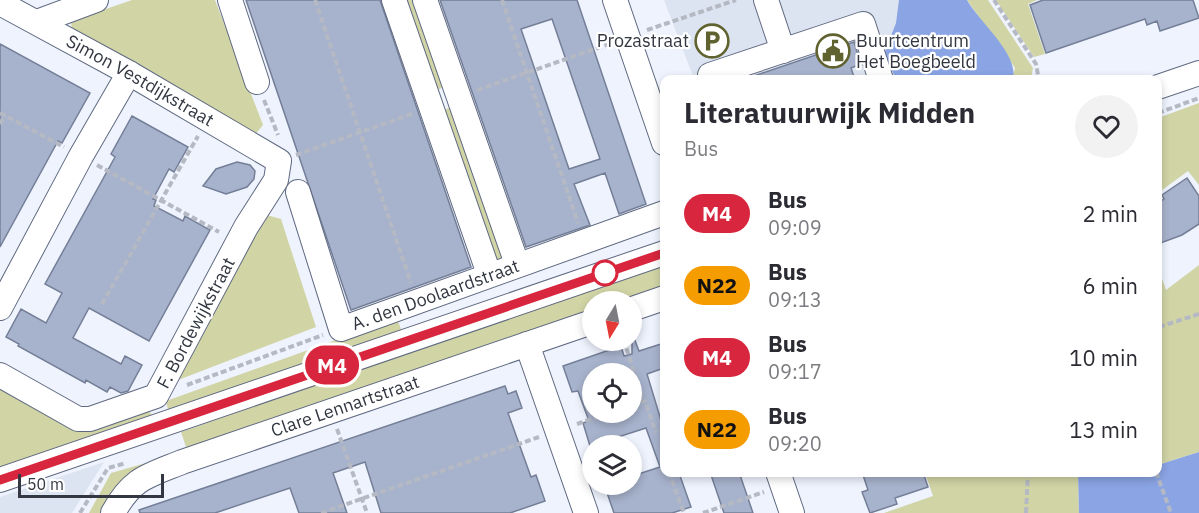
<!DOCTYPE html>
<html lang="en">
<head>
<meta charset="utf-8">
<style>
	body { margin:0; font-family:"IBM Plex Sans",sans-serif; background:#f2f2f3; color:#2b2b33; height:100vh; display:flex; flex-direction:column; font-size:22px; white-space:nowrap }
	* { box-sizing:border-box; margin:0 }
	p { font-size:20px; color:#7c7c81 }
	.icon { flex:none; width:33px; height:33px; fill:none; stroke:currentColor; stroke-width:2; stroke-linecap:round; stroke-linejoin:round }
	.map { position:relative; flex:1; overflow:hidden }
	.sheet { position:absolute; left:660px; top:75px; width:502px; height:402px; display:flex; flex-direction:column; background:#fff; border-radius:12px; box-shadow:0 3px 9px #0003 }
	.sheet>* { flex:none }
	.badge { padding:0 12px; border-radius:20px; font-size:21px; line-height:39px }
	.needle { width:39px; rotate:190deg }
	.buttons { position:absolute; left:582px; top:291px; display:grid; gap:12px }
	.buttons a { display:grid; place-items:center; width:60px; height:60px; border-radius:50%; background:#fff; box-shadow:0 3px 9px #0003; font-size:30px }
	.scale { position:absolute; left:18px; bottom:15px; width:146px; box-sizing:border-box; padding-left:6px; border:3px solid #323741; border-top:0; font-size:16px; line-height:21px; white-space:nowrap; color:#323741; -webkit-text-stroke:4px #fff; paint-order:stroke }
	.map>.badge { position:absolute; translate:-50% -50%; box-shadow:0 0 0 3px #fff }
	.round { display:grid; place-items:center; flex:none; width:63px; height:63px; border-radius:32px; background:#f2f2f3 }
	.headline { display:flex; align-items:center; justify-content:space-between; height:102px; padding:0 24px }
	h1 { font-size:28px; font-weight:800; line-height:45px }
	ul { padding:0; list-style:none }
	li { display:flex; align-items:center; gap:18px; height:72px; padding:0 24px }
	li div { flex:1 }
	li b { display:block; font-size:22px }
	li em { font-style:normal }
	li .badge { min-width:66px; font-weight:700; text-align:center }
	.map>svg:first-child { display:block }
	.built { fill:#dde4f1 }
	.green { fill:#d1d4a5 }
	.water { fill:#8aa4e4 }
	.building { fill:#a7b2cc; stroke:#747f97; stroke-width:1.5; fill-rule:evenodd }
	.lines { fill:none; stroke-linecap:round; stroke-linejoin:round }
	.minor-casing { stroke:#5f6981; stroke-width:26 }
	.path { stroke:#b4b9c3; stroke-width:4; stroke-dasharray:6 3; stroke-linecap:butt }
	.minor { stroke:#fff; stroke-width:24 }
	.line-casing { stroke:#fff; stroke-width:14 }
	.line { stroke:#d7263d; stroke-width:9 }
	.stop-dot { fill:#fff; stroke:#d7263d; stroke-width:3 }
	.labels { text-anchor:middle; stroke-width:4.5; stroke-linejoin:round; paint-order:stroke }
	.poi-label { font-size:18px; fill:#323741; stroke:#fff; text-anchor:end }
	.street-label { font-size:18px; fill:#323741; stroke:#fff }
</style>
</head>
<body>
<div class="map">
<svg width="1199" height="513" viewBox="0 0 1199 513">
	<rect width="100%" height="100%" fill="#eef3fe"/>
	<path class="built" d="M664 0H924L932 80 694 79Z
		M104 462 72 513H0V497Z"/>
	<path class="green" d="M132 0H215L263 125 254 136 72 31 71 21Z
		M398 0H420L448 86 430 92Z
		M967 0H988L1033 68 1031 79H1012L1015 68Z
		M996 0H1037L1028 4 1045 54 1034 57Z
		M1199 103V185L1188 171 1158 193V118Z
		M457 105 508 257 488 264 435 113Z
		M263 214 281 219 316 327 173 382Z
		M664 263V288L627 301 592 302V313L188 453 181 432Z
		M1199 265V452L1158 465V267L1166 290Z
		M397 318 403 335 169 414 166 401Z
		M0 385 73 425 148 409 153 417 0 470Z
		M167 457 105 513H89L111 473Z
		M925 473H1078L1079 513H884L933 496Z"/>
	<path class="water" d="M899 0H967C979 22 1019 54 1013 79H896L884 54 896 23Z
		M1199 452V513H1079L1078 473 1158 472V465Z"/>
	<path class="building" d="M246 0H380L471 267 351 310Z
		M440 0H577L646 204 619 214 605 173 574 184 590 225 526 247ZM552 19 600 159 569 169 521 29Z
		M1043 0H1193L1199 18 1160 31 1157 21 1147 25 1145 19 1046 53 1030 5Z
		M854 42 861 64 851 68 855 80H742Z
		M0 44 90 93 62 143 58 141 0 247Z
		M132 116 188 147 174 172 169 169 153 199 156 200 154 206 183 221 185 216 210 230 149 341 89 308 73 338 121 364 125 356 142 365 128 391 121 393 110 387 107 392 86 380 85 383 18 346 19 344 6 337 21 309 46 323 62 293 45 284 115 157 111 154Z
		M237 162 250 165 255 171 254 179 247 187 226 194 203 186 216 169Z
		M1187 178 1199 196V224L1182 235 1158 244V203L1164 199 1162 195Z
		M632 338H634L639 351 664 343V368L647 374 664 430V472H669L670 476 679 473 691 507 672 513H614L604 484H632V476L660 467 646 428 618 437 620 446H590L583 423 589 421 578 391 572 392 563 366 621 346 624 356 632 354ZM592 374H632V412H592Z
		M505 386 508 394 516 391 522 408 508 413 531 477 536 475 545 501 510 513H381L365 462 333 473 347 513H299L290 488 215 513H140L139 510Z
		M710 472H739L753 513H724Z
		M862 472H923L928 487 895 498 897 504 870 513 862 492 868 490Z"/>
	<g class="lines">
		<g class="minor-casing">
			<g id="minor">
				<path d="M230 0 257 82"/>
				<path d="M394 0 489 274"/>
				<path d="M425 0 517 264"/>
				<path d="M615 0 664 143"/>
				<path d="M766 0 783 51"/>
				<path id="s1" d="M0 3 129 73 279 161 276 180 246 227 156 396 90 419H78L0 375"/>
				<path d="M37 22 96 0"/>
				<path d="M711 80 710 75 863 24 881 80"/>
				<path d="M1158 87 1199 73"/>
				<path id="s2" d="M298 192 341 329 664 213"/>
				<path d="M0 308 81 156 129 73"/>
				<path d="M632 309 664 298"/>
				<path d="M527 344 586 513"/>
				<path d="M778 472 792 513"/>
				<path d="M0 480 664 253"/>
				<path id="s3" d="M113 513C132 478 147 476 182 462L592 322"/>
			</g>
		</g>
		<path class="path" d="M315 0 411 283
			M502 0 578 223
			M994 0 1036 64 1039 80
			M647 30 736 0
			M1057 80 1061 78
			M477 90 609 44
			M264 100 278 135
			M0 113 64 147
			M1158 113 1199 98
			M0 124 5 115
			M296 155 414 113
			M97 165 219 232
			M102 304 198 136
			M1158 324V342
			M1159 327 1199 314
			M624 340 643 402
			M187 385 323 335
			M632 405 645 401 656 433
			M577 424 611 412
			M337 429 367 513
			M664 458V459
			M669 472 684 513
			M1156 472 1171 513
			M80 513 108 468 126 463
			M321 513 539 437
			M703 513 764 492
			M1026 513 1028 472"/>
		<use href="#minor" class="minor"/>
	</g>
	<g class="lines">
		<g class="line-casing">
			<path id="line" d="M0 480 664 253"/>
		</g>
		<use href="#line" class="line"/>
	</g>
	<defs>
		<g id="parking-ring" transform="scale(1.725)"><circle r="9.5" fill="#fff" stroke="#60622f" stroke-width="1.5"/><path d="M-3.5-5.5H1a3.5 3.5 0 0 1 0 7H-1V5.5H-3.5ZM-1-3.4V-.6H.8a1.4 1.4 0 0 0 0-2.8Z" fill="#60622f"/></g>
		<g id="civic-ring" transform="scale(1.725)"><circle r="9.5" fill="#fff" stroke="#60622f" stroke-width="1.5"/><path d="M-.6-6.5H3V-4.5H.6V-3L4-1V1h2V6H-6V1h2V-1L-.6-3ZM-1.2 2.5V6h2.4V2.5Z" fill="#60622f"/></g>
	</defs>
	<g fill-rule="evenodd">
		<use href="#parking-ring" x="712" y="41"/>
		<use href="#civic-ring" x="833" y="51"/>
	</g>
	<circle class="stop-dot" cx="605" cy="273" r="12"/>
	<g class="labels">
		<g class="poi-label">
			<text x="689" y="47">Prozastraat</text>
			<text x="856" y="47" text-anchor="start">Buurtcentrum<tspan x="856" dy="21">Het Boegbeeld</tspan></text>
		</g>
		<g class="street-label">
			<text dy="6" stroke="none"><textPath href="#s1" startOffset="160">Simon Vestdijkstraat</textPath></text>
			<text dy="6" stroke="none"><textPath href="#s2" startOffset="244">A. den Doolaardstraat</textPath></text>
			<text transform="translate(196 323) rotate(-62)" y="6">F. Bordewijkstraat</text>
			<text dy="6" stroke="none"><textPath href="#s3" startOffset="261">Clare Lennartstraat</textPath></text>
		</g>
	</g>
</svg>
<div class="buttons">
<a><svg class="needle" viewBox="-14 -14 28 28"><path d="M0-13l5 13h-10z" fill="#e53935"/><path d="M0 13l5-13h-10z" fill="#7c7c81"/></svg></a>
<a><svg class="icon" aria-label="locate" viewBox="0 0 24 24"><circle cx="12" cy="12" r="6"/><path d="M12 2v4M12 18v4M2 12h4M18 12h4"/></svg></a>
<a><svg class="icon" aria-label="layers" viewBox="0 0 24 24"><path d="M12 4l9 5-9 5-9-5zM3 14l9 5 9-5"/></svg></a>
</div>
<div class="scale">50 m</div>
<b class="badge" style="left:332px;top:365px;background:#d7263d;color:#fff">M4</b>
<section class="sheet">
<div class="headline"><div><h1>Literatuurwijk Midden</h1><p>Bus</p></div><a class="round"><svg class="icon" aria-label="heart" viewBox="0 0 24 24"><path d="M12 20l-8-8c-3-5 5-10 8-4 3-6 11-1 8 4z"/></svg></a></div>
<ul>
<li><span class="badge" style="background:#d7263d;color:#fff">M4</span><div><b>Bus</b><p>09:09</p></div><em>2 min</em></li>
<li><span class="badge" style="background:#f59c00;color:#111">N22</span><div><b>Bus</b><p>09:13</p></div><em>6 min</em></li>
<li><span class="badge" style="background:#d7263d;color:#fff">M4</span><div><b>Bus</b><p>09:17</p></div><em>10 min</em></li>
<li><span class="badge" style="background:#f59c00;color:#111">N22</span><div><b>Bus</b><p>09:20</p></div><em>13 min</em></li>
</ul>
</section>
</div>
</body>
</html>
